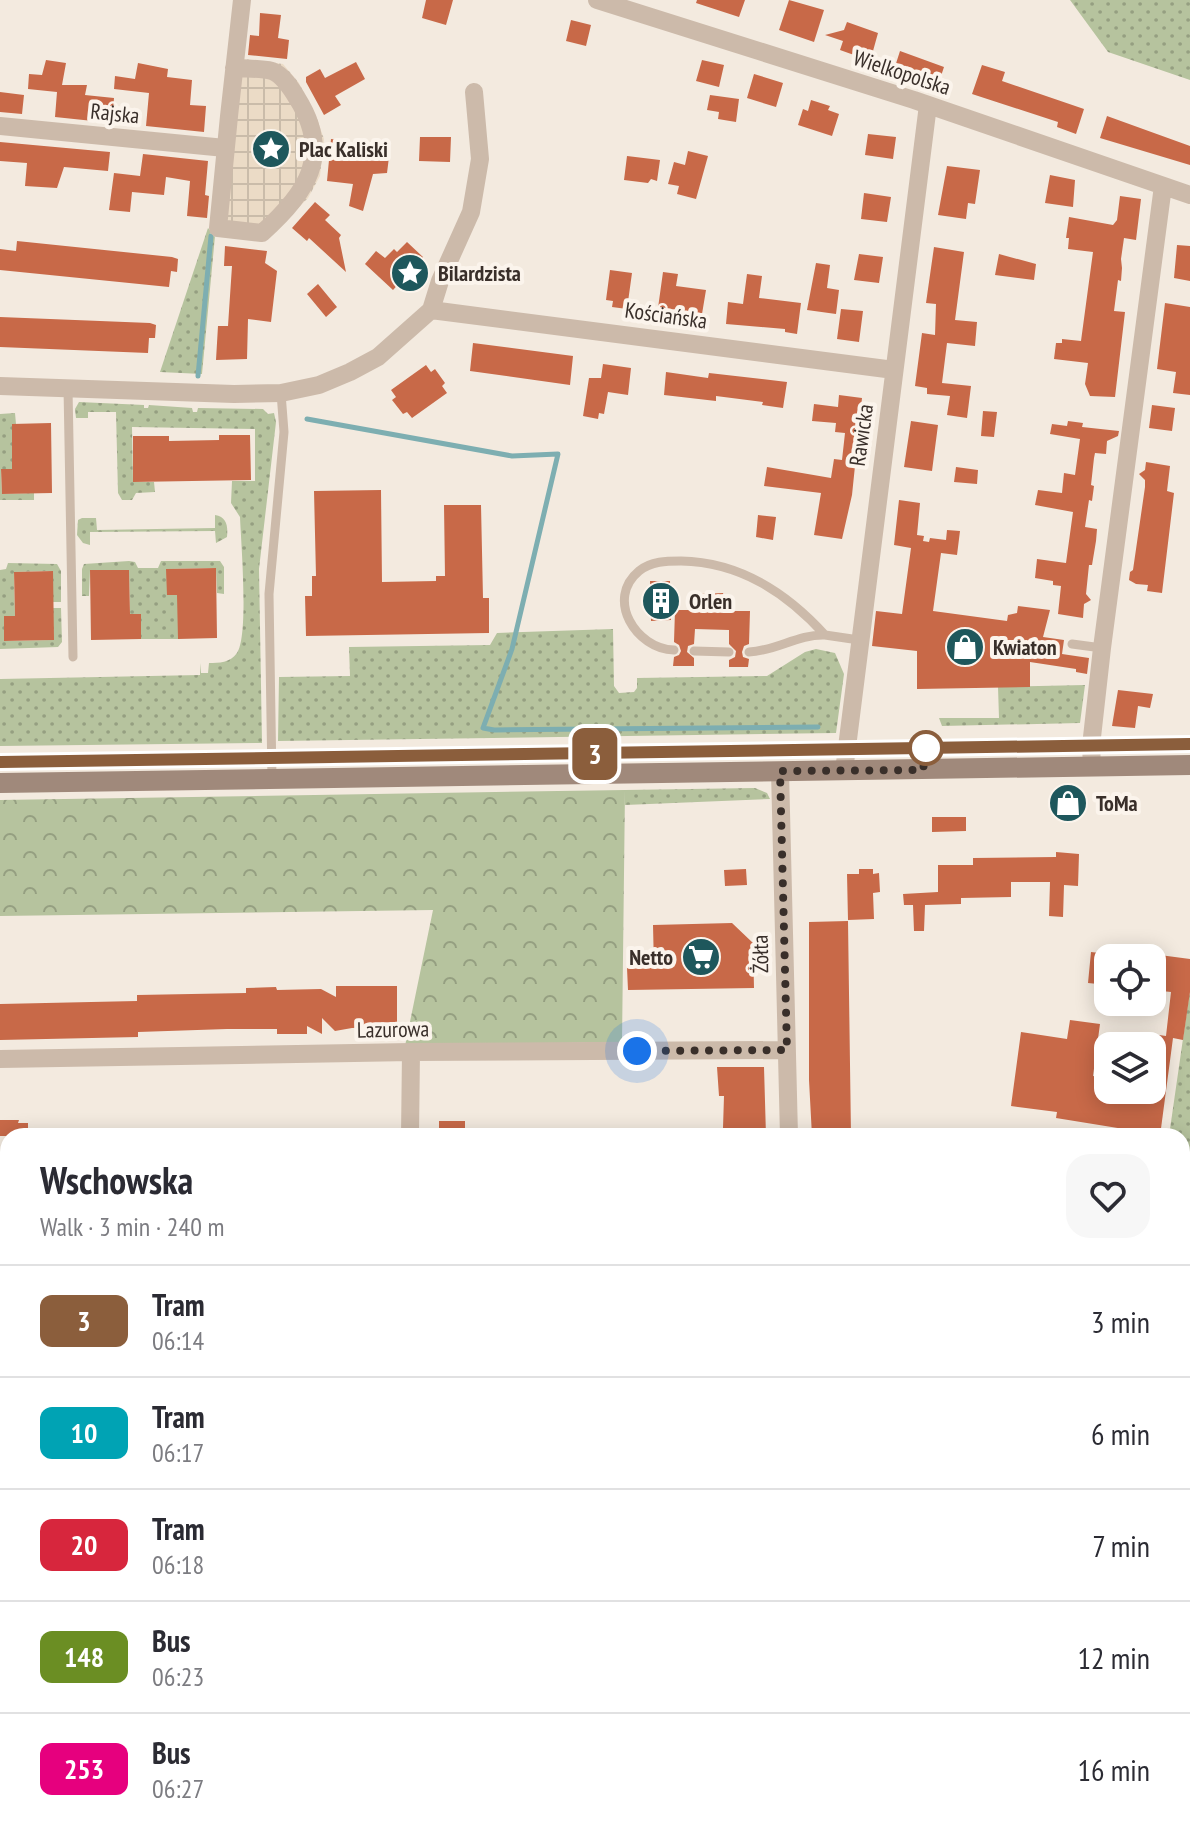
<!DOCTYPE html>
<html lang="en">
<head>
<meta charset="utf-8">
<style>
	body { margin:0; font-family:"PT Sans Narrow",sans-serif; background:#f7f7f7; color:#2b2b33; height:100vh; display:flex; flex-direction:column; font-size:30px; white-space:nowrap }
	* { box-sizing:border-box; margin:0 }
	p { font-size:26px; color:#7c7c81 }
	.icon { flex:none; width:44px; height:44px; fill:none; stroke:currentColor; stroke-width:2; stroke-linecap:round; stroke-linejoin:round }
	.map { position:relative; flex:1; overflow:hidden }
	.sheet { position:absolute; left:0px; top:1128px; width:1190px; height:712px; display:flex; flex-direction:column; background:#fff; border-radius:24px 24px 0 0; box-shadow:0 4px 20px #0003 }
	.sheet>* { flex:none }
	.badge { padding:0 16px; border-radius:12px; font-size:28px; line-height:52px }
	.tools { position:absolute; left:1094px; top:944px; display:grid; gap:16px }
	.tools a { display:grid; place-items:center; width:72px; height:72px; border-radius:16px; background:#fff; box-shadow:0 4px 20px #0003; font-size:40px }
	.you { position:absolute; width:40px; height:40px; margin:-20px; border:6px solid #fff; border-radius:50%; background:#1a73e8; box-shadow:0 0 0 12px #1a73e833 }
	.map>.badge { position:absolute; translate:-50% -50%; box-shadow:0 0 0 4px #fff }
	.round { display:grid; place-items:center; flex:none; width:84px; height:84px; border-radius:24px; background:#f7f7f7 }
	.summary { display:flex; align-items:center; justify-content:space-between; height:136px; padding:0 40px }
	h1 { font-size:38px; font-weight:700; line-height:60px }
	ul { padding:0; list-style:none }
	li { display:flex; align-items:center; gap:24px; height:112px; padding:0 40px; border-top:2px solid #e1e1e2 }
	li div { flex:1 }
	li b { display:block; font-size:30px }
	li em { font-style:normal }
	li .badge { min-width:88px; font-weight:700; text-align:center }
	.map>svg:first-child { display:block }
	.grass { fill:url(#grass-dots) }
	.forest { fill:url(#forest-crowns) }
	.plaza { fill:url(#plaza-grid) }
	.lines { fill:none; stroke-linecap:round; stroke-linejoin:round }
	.stream { stroke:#7daeb1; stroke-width:5 }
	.building { fill:#c86948 }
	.lane { stroke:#ccbaaa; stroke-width:9 }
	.street { stroke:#ccbaaa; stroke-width:18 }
	.secondary { stroke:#a0897b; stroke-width:20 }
	.tram { stroke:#392f2a; stroke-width:2 }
	.line-casing { stroke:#fff; stroke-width:18 }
	.line { stroke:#8b5e3c; stroke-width:12 }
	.walk { stroke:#392f2a; stroke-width:8; stroke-dasharray:0 14.4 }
	.stop-dot { fill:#fff; stroke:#8b5e3c; stroke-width:4 }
	.labels { text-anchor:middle; stroke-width:8; stroke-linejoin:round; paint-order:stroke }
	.street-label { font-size:22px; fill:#392f2a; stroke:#fbf4ec }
	.poi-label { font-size:22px; font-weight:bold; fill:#392f2a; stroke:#fbf4ec; text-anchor:start }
</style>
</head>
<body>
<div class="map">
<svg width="1190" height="1840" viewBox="0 0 1190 1840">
	<defs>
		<pattern id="grass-dots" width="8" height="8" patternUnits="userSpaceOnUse" patternTransform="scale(2)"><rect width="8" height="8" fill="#b6c39e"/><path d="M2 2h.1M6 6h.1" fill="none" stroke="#959f81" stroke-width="1.8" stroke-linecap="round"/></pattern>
		<pattern id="forest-crowns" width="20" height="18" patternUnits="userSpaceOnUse" patternTransform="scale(2)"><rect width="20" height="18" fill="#b6c39e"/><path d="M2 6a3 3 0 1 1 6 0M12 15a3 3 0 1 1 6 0" fill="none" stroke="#959f81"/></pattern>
		<pattern id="plaza-grid" width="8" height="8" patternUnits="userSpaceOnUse" patternTransform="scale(2)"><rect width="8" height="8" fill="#ebdbc6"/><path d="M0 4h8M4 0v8" fill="none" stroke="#cabcaa"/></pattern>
	</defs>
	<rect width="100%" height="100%" fill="#f3eadf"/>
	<path class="grass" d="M1070 0H1190V80L1108 52Z
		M208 228 215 236 202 374 160 372Z
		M79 402 144 405V408H148L149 405 192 408 193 412H197L198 408 263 409 268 414 274 413 276 422 259 569 262 743 0 746V679L200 675V663L201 673H208L209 663C219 663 230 663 237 653 249 636 241 542 240 517L231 503 232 481H255V429L132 427 133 482H154L155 492 136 493 132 500H122L118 493 116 412H88V418H76L75 409Z
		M15 413 16 424 12 425V469H1L2 494 34 493V500H0V414Z
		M215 515C227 517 228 526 227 537L216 543 215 531 90 532V545L83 543 77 535 78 520 82 518H96L97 530 215 528Z
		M129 561 135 562 138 568H158L161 561H220L224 567V594L217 593 216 568 167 569V595H178V639H141V614H130L129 570H90L89 596H82V569L84 564Z
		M8 563 57 564 61 571V602H53L52 571 14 572 15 616 4 617V641L53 640V608H61L62 642 58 647 0 649V570L6 569Z
		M613 629 614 686 619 693 634 692 637 688V678L767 676 805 652 816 649 835 653 844 674 836 733 278 741 279 677 350 676 349 647 490 645 497 633Z
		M1085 685 1080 723 942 726 939 718H999L998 687Z
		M755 788 767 793 770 799 625 805V790Z
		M1190 990V1230H1182V1136H1169Z
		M1182 1743 1190 1744V1840H1027L1002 1837V1832H1182Z"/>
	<path class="forest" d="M625 790 622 1042 405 1046 433 910 0 916V800Z"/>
	<path class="plaza" d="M229 57 283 64 299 83 316 116 324 139 320 176 308 198 265 241 210 236Z"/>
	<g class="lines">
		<path class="stream" d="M198 376 211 236
			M307 419 512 456 558 454 512 649 483 728 494 730 818 727"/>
	</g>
	<path class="building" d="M426 0H453L446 25 422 18Z
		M697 0H745L739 17 696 3Z
		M789 0 824 10 814 42 779 30Z
		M260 13 281 15 278 38 289 40 287 59 248 55 250 35 259 36Z
		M571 20 591 25 586 46 566 41Z
		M847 22 878 33 873 51 871 50 868 60 840 50 843 41 825 35 844 30Z
		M900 51 944 67 936 91 892 76Z
		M46 60 66 63 62 85H87L85 95 114 98 112 123 55 117 57 92 28 89 29 74 42 75Z
		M702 60 724 65 719 87 696 81Z
		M356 62 365 79 335 96 341 105 324 115 306 82V77L320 69 325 78Z
		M138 63 168 69 167 77 192 80 190 105 206 106 204 132 146 126 149 93 114 89 115 76 135 79Z
		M982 65 1005 72 1002 81 1084 109 1076 134 1057 127 1058 122 972 94Z
		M754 74 783 83 776 107 747 98Z
		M0 92 24 95 22 114 0 112Z
		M710 95 739 99 736 122 718 119 719 112 707 110Z
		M811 100 830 106 828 110 839 114 832 136 798 125 803 109 808 111Z
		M1107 116 1190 146V165L1100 138Z
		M868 134 896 137 893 159 865 155Z
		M420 137H451L450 162 419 161Z
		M331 139 350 141 349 149 356 150 355 152 389 157 387 173 373 174 363 211 349 206 353 184 327 181Z
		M0 142 110 152 108 171 64 167 57 188 25 186 27 163 0 161Z
		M688 151 708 156 696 199 677 194 679 186 668 184 674 162 685 165Z
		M143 154 208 161 205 195 209 196 207 218 187 216 190 181 166 177 164 195 132 192 130 212 109 210 114 173 140 176Z
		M627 156 660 160 657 181 651 179 648 183 624 180Z
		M947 166 980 170 975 204 968 203 966 219 938 215Z
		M1050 175 1075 180 1073 207 1045 203Z
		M864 193 891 197 887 222 861 219Z
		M1120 196 1141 199 1136 240 1124 238 1121 259 1122 268 1121 281 1118 280 1114 311 1125 312 1115 397 1090 396 1085 384 1088 363 1054 359 1056 343H1062V339L1081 341 1093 252 1068 249 1069 238H1066L1069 217 1113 225 1117 220Z
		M315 202 330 215 325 220 341 235 339 238 346 272 309 238 307 241 292 228Z
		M17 241 172 257 178 259 177 272 171 271 169 287 0 270V249L16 251Z
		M407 242 423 257 393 290 365 264 376 251 385 258 394 249 397 252Z
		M1177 245 1190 246V281L1174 278Z
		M225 246 267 251 265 263 277 271 271 322 248 319 247 359 216 360 218 326H228L232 266H224Z
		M934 247 964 252 955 320 977 322 975 346 947 343 942 383 971 386 967 418 947 415 950 396 927 394V388L915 386 922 333 935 335 936 304 926 303Z
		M859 254 883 257 879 283 854 280Z
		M999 254 1036 264 1034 280 995 275Z
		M816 263 830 265 827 288 839 290 836 314 807 310Z
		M610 270 632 273 627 309 612 307 613 301 606 300Z
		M663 272 678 274 676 286 706 290 702 314 658 308Z
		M747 274 762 276 759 298 801 303 797 334 785 332V329L726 324 728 302 743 304Z
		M318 284 337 307 326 317 307 294Z
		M1165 303 1190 307V395L1173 393 1176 372 1157 369Z
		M841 309 863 311 859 342 837 339Z
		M0 317 150 323 156 325 155 338H149L148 353 0 347Z
		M473 343 573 356 570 385 470 371Z
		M603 364 631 368 628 395 608 392 604 414 599 413 598 419 583 416 589 378H601Z
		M426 365 431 372 435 369 445 383 442 386 447 393 412 418 407 412 403 414 392 400 396 397 391 390Z
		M666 372 708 378 709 373 787 382 783 408 762 405 763 402 716 396V401L664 395Z
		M839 395 862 398 852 495 842 539 814 535 821 493 764 486 767 467 831 478 834 459 842 460 845 433 835 432 836 423 812 421 814 404 838 407Z
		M1152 405 1175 408 1172 431 1149 428Z
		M983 411 997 412 994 437 981 436Z
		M911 421 938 425 932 471 904 467Z
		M1068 421 1083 423 1082 427 1119 431 1118 436 1107 441 1106 454 1095 453 1094 458 1091 485 1094 486 1092 501 1089 500 1085 527 1097 529 1096 541 1092 565H1089L1086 594 1091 600 1084 604 1083 618 1058 614 1061 586 1053 585V581L1035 578 1037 559 1066 563 1073 512 1035 505 1038 490 1062 493 1064 473 1075 475 1080 439 1050 434 1052 424 1067 426Z
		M51 423 52 493 2 494 1 469H12V424Z
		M219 435H250L251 480 133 482V436H169V441L219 440Z
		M1146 462 1170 466 1167 491 1174 493 1162 593 1147 591 1148 585 1136 584 1129 580 1130 572 1133 570 1145 487V480L1139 474 1145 470Z
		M956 467 978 470 977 484 954 482Z
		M381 490 382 582 436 581V576H445L444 505H481L483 598H489V633L306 636 305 596H312V576H316L314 491Z
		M899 500 920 503 917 535 924 536 923 541 929 542 930 538 946 540 947 530 960 531 957 555 941 553 933 611 1007 621 1008 615 1017 613 1018 606 1050 610 1043 637 1064 640 1062 654 1089 658 1087 674 1076 672V669L1030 662V687L917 689V651L872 646 876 611 902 614 911 548 894 545Z
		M758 515 776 517 773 540 756 537Z
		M216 568 217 638 178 639 177 595H167L166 569Z
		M90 570H129L130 614H141V639L91 640Z
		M53 571 54 640 4 641V616H15L14 572Z
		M650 581H670L671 620 651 621Z
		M723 593 728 611H750L749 644 744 646 742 652 743 657 749 659 748 667H729V660L735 657 736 651 729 644V630L695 629 694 644 688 646 687 652 694 658V666H673L674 657 679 655 681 651 679 645 674 642 675 610H701L700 594Z
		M1118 690 1153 694 1150 708 1138 706 1135 728 1112 726Z
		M1081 797V814H1057V798Z
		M932 817H966V831L932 832Z
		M1056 852 1079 854 1078 886 1064 885 1063 917 1049 916 1050 882H1011V897L961 898V904L925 905 924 931H914L913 905H904L903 894 938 892V865H973V858L1056 857Z
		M746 869 747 885 725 886 724 870Z
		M859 869H873V874L879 873 880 892 873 893 874 919 848 920 847 874H859Z
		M848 921 851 1136H812L809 1080V922Z
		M732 923 753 943 754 988 628 990 627 968H654L653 925Z
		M1091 952 1108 954V985L1088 983Z
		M1152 954 1190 959V992L1183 1040 1173 1038 1160 1136H1133L1134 1132 1130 1130 1056 1118 1057 1112 1011 1106 1021 1032 1067 1039 1070 1020 1100 1024 1093 1076 1108 1078V1090H1152V1034L1166 1036 1171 992 1152 990Z
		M336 986H397V1027L352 1028 335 1031 322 1018V1034L307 1026V1034H277V1029H227L138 1032V1037L0 1040V1004L137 1001V995L246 993V988L276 987 277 990 321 989 336 997Z
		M717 1067H764L766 1136H746L743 1128H723L724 1096H719Z
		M0 1120H19L18 1123H28V1136H0Z
		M439 1121H465V1136H439Z"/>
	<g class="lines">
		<path class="lane" d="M68 388 73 657
			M825 635 859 640
			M1072 644 1102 648
			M674 650C636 649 605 599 639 571 651 561 667 561 681 561 740 562 786 592 825 635 798 634 776 651 749 652
			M694 651 729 652
			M272 779 269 594 284 432 281 393"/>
		<path class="street" d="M597 0 914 100 1190 195
			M234 68C246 69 260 68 272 71 283 75 291 88 297 98 333 155 307 193 262 233L218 228C225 152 233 76 242 0
			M0 126 225 148
			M431 310 894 370
			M0 386 234 394 281 393 319 385 350 372 378 357 431 310 440 281 471 212 480 159 474 92
			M1092 766 1091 746 1102 648 1163 186
			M780 771 789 1136
			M844 771 928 105
			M0 1059 411 1052 787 1050
			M410 1136 411 1052
			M0 1197H8
			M1182 1431 1190 1433
			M0 1706H8
			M1182 1729 1190 1730
			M193 1832V1840
			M478 1832V1840
			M751 1840V1832
			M992 1840 993 1832"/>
		<path class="secondary" d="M0 783 1190 765"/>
		<path class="tram" d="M0 762 1190 744"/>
	</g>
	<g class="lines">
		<g class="line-casing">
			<path id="line" d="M0 762 1190 744"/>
		</g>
		<use href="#line" class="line"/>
		<path class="walk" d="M637 1051 787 1050 780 771 923 770 926 748"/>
	</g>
	<defs>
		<g id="sight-disc" transform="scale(2)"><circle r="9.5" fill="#1e575c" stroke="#fbf4ec"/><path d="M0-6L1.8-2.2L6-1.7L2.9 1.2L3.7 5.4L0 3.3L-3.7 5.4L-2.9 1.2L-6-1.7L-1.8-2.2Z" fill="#fff"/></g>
		<g id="building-disc" transform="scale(2)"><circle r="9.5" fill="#1e575c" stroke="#fbf4ec"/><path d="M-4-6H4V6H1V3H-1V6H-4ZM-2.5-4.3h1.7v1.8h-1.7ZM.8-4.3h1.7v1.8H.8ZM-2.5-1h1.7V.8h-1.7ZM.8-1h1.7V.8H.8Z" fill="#fff"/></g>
		<g id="shop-disc" transform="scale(2)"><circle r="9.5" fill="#1e575c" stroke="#fbf4ec"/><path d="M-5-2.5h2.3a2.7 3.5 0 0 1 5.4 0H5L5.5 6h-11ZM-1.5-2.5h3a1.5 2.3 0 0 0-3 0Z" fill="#fff"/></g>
		<g id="supermarket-disc" transform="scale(2)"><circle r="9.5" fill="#1e575c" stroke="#fbf4ec"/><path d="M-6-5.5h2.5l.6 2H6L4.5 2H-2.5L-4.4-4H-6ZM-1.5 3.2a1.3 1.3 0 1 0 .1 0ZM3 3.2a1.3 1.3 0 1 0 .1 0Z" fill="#fff"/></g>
	</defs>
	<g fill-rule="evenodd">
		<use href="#sight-disc" x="271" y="149"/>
		<use href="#sight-disc" x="410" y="273"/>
		<use href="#building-disc" x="661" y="601"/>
		<use href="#shop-disc" x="965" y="647"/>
		<use href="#shop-disc" x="1068" y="803"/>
		<use href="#supermarket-disc" x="701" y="957"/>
	</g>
	<circle class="stop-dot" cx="926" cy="748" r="16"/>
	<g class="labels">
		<g class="street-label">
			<text transform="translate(902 72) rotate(18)" y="8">Wielkopolska</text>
			<text transform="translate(115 113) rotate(6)" y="8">Rajska</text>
			<text transform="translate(666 315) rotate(8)" y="8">Kościańska</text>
			<text transform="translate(861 435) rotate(-82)" y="8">Rawicka</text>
			<text transform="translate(760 954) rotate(-91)" y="8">Żółta</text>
			<text transform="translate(393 1029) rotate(-1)" y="8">Lazurowa</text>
		</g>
		<g class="poi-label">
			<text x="299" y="157">Plac Kaliski</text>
			<text x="438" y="281">Bilardzista</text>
			<text x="689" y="609">Orlen</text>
			<text x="993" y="655">Kwiaton</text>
			<text x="1096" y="811">ToMa</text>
			<text x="673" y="965" text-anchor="end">Netto</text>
		</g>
	</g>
</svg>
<div class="tools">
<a><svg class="icon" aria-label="locate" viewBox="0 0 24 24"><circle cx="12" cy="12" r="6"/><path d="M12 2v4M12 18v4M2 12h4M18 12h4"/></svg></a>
<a><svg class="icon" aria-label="layers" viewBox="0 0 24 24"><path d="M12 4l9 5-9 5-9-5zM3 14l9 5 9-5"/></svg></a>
</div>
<div class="you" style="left:637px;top:1051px"></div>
<b class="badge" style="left:595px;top:754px;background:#8b5e3c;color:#fff">3</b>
<section class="sheet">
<div class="summary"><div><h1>Wschowska</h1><p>Walk · 3 min · 240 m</p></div><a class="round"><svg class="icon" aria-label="heart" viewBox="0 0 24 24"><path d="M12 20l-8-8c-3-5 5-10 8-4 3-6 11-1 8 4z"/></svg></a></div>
<ul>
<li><span class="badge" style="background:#8b5e3c;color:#fff">3</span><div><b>Tram</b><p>06:14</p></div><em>3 min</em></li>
<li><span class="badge" style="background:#00a3b4;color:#fff">10</span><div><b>Tram</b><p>06:17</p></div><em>6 min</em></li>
<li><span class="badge" style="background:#d7263d;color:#fff">20</span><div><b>Tram</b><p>06:18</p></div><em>7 min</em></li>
<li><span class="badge" style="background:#6b8e23;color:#fff">148</span><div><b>Bus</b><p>06:23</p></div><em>12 min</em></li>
<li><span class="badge" style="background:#e6007e;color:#fff">253</span><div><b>Bus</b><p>06:27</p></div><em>16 min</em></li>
</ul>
</section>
</div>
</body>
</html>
